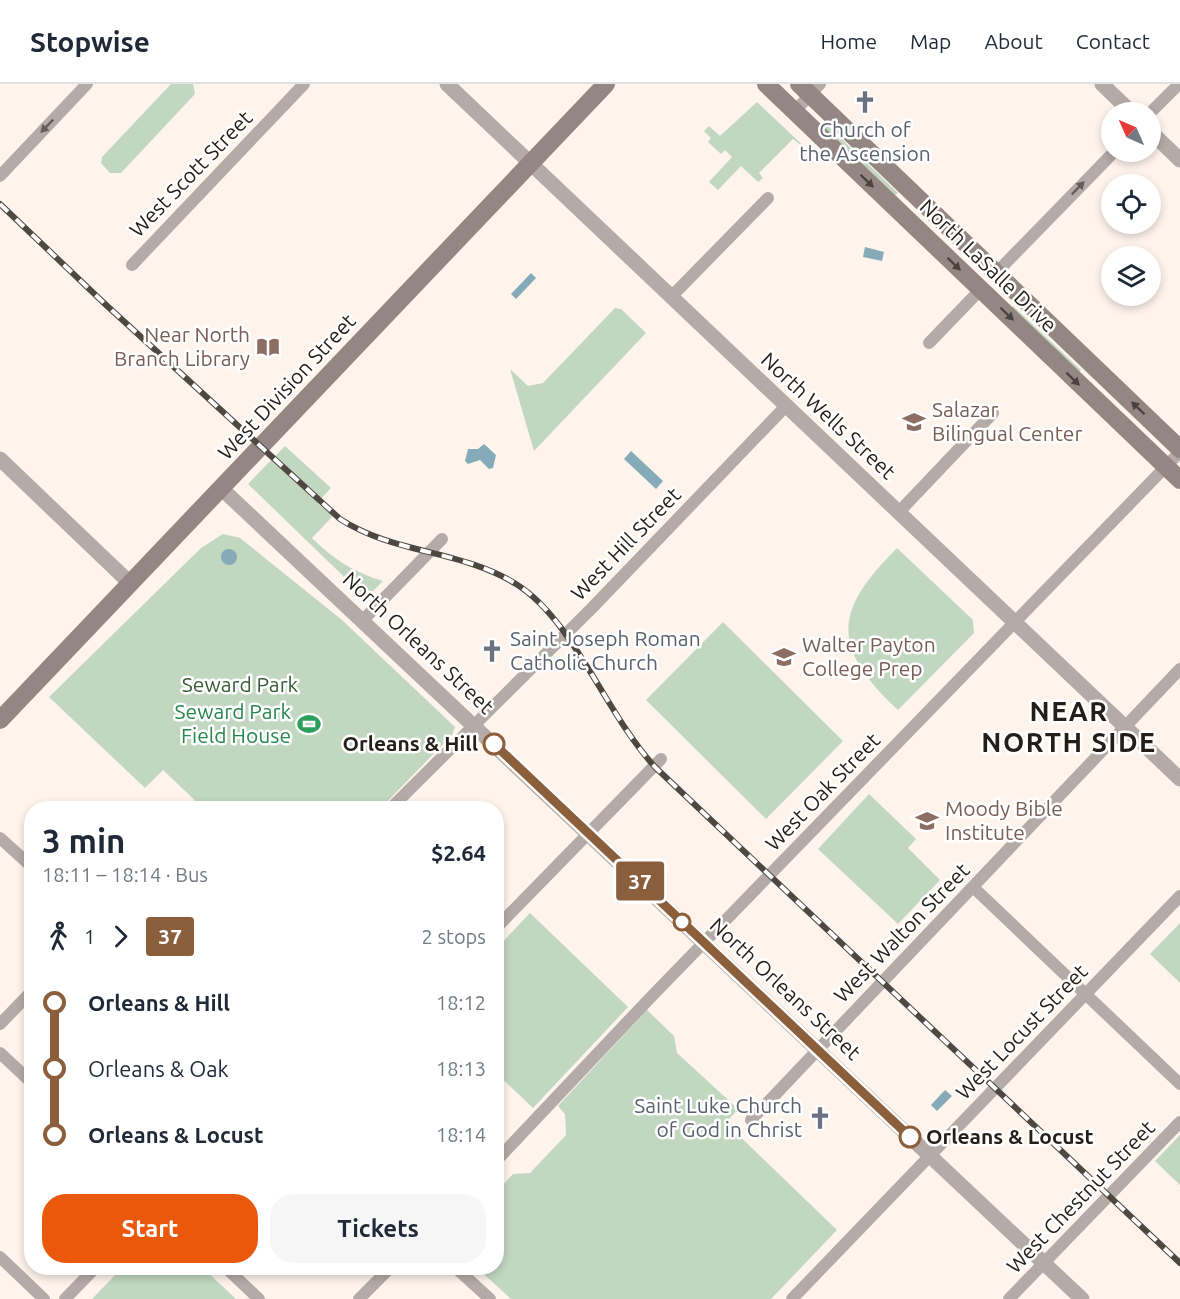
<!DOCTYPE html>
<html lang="en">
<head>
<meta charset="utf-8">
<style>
	body { margin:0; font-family:Ubuntu,sans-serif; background:#f6f6f7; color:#1f2937; height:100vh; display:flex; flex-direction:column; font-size:22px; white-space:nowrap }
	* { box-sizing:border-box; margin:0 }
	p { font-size:20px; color:#747a83 }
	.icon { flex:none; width:33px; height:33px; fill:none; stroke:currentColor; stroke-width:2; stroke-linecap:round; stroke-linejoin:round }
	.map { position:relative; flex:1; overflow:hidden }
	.panel { position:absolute; left:24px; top:717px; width:480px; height:474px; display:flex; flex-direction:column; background:#fff; border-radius:24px; box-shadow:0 3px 9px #0003 }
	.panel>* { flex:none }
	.badge { padding:0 12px; border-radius:4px; font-size:21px; line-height:39px }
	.needle { width:39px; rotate:315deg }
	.tools { position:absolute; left:1101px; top:18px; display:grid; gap:12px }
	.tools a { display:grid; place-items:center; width:60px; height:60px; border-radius:50%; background:#fff; box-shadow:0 3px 9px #0003; font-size:30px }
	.map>.badge { position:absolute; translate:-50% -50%; box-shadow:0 0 0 3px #fff }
	.legs { display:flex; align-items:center; gap:9px; height:66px; padding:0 18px; font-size:20px }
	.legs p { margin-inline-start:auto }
	.head { display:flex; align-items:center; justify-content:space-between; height:102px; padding:0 18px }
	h1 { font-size:33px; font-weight:700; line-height:45px }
	.primary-button { display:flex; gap:12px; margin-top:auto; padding:12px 18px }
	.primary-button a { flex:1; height:69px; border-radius:24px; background:#ea580c; color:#fff; font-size:24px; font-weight:700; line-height:69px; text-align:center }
	.primary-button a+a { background:#f6f6f7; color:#1f2937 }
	ul { padding:0 18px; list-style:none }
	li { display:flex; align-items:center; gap:21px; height:66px; font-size:22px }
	li i { display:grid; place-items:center; width:9px; height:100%; margin:0 8px; background:currentColor }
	li i::after { content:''; width:15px; height:15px; margin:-8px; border:4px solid; border-radius:50%; background:#fff }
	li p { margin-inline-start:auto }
	li:first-child i { background:linear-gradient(#0000 50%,currentColor 0) }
	li:last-child i { background:linear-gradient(currentColor 50%,#0000 0) }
	header { display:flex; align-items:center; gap:36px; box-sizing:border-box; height:84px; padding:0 30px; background:#fff; border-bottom:2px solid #e0e1e3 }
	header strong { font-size:28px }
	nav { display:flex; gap:33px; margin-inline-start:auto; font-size:21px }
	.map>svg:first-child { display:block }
	.green { fill:#c1d7c0 }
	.water { fill:#84abb7 }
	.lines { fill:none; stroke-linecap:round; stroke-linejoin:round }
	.minor { stroke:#b4aba8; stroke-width:12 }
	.tertiary { stroke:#b4aba8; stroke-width:15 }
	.secondary { stroke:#948783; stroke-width:18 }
	.rail-casing { stroke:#4e4843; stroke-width:6 }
	.rail { stroke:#fff; stroke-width:4; stroke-dasharray:11; stroke-linecap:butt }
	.oneway { fill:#645d59 }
	.oneway2 { fill:#4b433e }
	.line-1-casing { stroke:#fff; stroke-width:14 }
	.line-1 { stroke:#8b5e3c; stroke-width:9 }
	.stop-1-dot { fill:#fff; stroke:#8b5e3c; stroke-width:3 }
	.labels { text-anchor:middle; stroke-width:5; stroke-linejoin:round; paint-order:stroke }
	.worship-label { font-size:21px; fill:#5b616d; stroke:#fff }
	.street-label { font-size:21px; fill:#231e19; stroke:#fff }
	.education-label { font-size:21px; fill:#785e54; stroke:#fff; text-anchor:start }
	.park-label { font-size:21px; fill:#375c35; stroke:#fff }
	.leisure-label { font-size:21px; fill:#27864d; stroke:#fff; text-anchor:end }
	.stop-label { font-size:21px; font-weight:bold; fill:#231e19; stroke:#fff; text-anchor:end }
	.district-label { font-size:27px; font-weight:bold; letter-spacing:1.5px; fill:#231e19; stroke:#fff }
</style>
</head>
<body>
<header>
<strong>Stopwise</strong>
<nav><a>Home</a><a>Map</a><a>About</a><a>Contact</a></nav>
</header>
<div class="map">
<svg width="1180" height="1215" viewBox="0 0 1180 1215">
	<rect width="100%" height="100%" fill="#fef4ec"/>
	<path class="green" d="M171 0H193L195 10 121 89H110L101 79 102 73Z
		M757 18 813 71 793 55 759 89 763 94 758 98 741 82 718 106 709 98 732 73 725 66 721 70 708 58 711 54 704 47 709 42 720 52Z
		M828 42 898 109 895 111 825 44Z
		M1013 222 1081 286 1078 289 1011 224Z
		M615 224 621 225 646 249 534 367 510 285 528 302 543 299Z
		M285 362 331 404 317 419 333 432 312 454C333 475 355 489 383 497L366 514 248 400Z
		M223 450 240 454 342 536 455 643 452 651 381 724H203L163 686 145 704 49 613 201 464Z
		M897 464 973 536 974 549 898 626C831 563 833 528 897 464Z
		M723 538 843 657 766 735 646 616Z
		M869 710 916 755 908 764 940 796 898 840 818 765Z
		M530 829 628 923 533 1024 496 989 497 864Z
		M1180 839V899L1150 870Z
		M647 926 674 952 677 969 738 1025 726 1039 837 1146 771 1215H511L477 1184H496L497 1107 513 1090 530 1089 566 1051 565 1030 558 1022Z
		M1180 1051V1101L1155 1077Z
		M122 1184H203L236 1215H92Z"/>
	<path class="water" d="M865 163 884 168 882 177 863 173Z
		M531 189 536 194 516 215 511 210Z
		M484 360 496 371 493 384 489 385 480 376 468 380 465 377 468 365H478Z
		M631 367 663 397 656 405 624 375Z
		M221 473a8 8 0 1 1 16 0a8 8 0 1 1-16 0Z
		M945 1006 952 1012 937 1027 931 1021Z"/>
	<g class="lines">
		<path class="minor" d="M795 27 820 0
			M1150 29 1179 0
			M0 92 87 0
			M132 181 304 0
			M997 188 1114 68
			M671 213 768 114
			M929 259 981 205
			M899 428 993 329
			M363 536 442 455
			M391 724 592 524 786 322
			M0 754 32 783
			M973 803 1180 1000
			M498 842 661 675
			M0 940 32 907
			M0 969 32 999
			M751 1036 1180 585
			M496 1077 651 913 1180 368
			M0 1173 44 1215
			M226 1184 259 1215
			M456 1184 490 1215
			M65 1215 95 1184
			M359 1215 390 1184
			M792 1215 1180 812
			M1009 1215 1180 1038"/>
		<path class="tertiary" d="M447 0 1180 695
			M1102 0 1131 28
			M1150 47 1180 76
			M0 375 131 500
			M222 405 1082 1215"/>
		<path class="secondary" d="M766 0 1180 396
			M799 0 1180 365
			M0 636 606 0"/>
		<g class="rail-casing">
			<path id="rail" d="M0 120 105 220 340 435C394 470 462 466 516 500 574 536 606 631 656 684L1180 1179"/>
		</g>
		<use href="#rail" class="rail"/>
	</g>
	<defs><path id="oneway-solid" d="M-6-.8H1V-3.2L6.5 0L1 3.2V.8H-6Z" transform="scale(1.5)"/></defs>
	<g class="oneway">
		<use href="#oneway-solid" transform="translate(47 42) rotate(134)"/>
		<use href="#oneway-solid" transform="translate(1078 104) rotate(-46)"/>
	</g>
	<g class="oneway2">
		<use href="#oneway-solid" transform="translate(867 97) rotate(44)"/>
		<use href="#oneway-solid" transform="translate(954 180) rotate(44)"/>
		<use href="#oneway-solid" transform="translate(1007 230) rotate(44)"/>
		<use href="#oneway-solid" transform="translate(1073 295) rotate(44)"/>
		<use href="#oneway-solid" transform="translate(1138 324) rotate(-136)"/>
	</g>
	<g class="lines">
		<g class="line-1-casing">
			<path id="line-1" d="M494 660 910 1053"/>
		</g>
		<use href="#line-1" class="line-1"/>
	</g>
	<defs>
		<g id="church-bare" transform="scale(1.8)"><path d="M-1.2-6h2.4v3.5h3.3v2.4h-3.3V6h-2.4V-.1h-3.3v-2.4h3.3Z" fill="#6b7280" stroke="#fff" stroke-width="2.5" paint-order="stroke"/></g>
		<g id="library-bare" transform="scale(1.8)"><path d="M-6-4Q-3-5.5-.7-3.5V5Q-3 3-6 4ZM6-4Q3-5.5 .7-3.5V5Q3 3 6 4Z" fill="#8d6e63" stroke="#fff" stroke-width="2.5" paint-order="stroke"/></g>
		<g id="school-bare" transform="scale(1.8)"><path d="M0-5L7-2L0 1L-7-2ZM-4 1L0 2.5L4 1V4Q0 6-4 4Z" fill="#8d6e63" stroke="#fff" stroke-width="2.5" paint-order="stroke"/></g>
		<g id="stadium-bare" transform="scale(1.8)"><path d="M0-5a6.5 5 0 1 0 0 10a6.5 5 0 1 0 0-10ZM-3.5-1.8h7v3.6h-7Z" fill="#2e9e5b" stroke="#fff" stroke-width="2.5" paint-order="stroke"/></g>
		<g id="university-bare" transform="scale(1.8)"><path d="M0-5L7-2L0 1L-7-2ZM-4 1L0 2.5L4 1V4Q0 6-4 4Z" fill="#8d6e63" stroke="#fff" stroke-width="2.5" paint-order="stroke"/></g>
	</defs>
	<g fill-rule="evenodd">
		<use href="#church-bare" x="865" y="18"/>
		<use href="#library-bare" x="268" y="263"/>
		<use href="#school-bare" x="914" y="338"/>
		<use href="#church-bare" x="492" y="567"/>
		<use href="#school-bare" x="784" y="573"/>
		<use href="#stadium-bare" x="309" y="640"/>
		<use href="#university-bare" x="927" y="737"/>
		<use href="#church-bare" x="820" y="1034"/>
	</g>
	<g class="stop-1-dot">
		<circle cx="494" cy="660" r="10"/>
		<circle cx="682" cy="838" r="8"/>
		<circle cx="910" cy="1053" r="10"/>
	</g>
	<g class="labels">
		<g class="worship-label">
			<text x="865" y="53">Church of<tspan x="865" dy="24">the Ascension</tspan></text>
			<text x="510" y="562" text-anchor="start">Saint Joseph Roman<tspan x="510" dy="24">Catholic Church</tspan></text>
			<text x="802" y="1029" text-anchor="end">Saint Luke Church<tspan x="802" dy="24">of God in Christ</tspan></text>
		</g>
		<g class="street-label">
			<text transform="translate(191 90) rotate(-46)" y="7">West Scott Street</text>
			<text transform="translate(988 182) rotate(44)" y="7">North LaSalle Drive</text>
			<text transform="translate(287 303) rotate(-47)" y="7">West Division Street</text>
			<text transform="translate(828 332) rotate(43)" y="7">North Wells Street</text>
			<text transform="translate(626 460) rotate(-46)" y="7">West Hill Street</text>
			<text transform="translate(418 559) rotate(43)" y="7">North Orleans Street</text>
			<text transform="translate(823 708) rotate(-46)" y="7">West Oak Street</text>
			<text transform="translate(902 849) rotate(-46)" y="7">West Walton Street</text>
			<text transform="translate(785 905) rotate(43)" y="7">North Orleans Street</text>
			<text transform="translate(1022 948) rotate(-46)" y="7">West Locust Street</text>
			<text transform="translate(1081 1113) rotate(-46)" y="7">West Chestnut Street</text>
		</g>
		<g class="education-label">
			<text x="250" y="258" text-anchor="end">Near North<tspan x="250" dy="24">Branch Library</tspan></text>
			<text x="932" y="333">Salazar<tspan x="932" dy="24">Bilingual Center</tspan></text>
			<text x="802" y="568">Walter Payton<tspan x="802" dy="24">College Prep</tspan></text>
			<text x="945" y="732">Moody Bible<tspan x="945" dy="24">Institute</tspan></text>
		</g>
		<g class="park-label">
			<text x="240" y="608">Seward Park</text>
		</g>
		<g class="leisure-label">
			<text x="291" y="635">Seward Park<tspan x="291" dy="24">Field House</tspan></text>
		</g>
		<g class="stop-label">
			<text x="478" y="667">Orleans &amp; Hill</text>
			<text x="926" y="1060" text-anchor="start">Orleans &amp; Locust</text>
		</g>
		<g class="district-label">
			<text x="1069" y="637">NEAR<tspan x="1069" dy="31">NORTH SIDE</tspan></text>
		</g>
	</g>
</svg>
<div class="tools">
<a><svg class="needle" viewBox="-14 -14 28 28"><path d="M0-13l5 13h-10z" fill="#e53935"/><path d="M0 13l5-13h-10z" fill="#747a83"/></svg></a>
<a><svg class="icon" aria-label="locate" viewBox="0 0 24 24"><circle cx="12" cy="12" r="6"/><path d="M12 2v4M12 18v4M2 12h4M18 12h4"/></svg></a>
<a><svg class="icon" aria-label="layers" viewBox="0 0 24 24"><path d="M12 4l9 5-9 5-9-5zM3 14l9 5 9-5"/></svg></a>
</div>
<b class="badge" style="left:640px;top:797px;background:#8b5e3c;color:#fff">37</b>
<section class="panel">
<div class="head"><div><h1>3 min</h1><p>18:11 – 18:14 · Bus</p></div><b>$2.64</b></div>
<div class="legs"><svg class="icon" aria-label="walk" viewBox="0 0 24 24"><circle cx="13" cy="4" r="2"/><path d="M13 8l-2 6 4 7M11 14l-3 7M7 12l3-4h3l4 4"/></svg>1<svg class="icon" aria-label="forward" viewBox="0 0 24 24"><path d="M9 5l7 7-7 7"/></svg><b class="badge" style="background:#8b5e3c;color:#fff">37</b><p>2 stops</p></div>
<ul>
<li><i style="color:#8b5e3c"></i><b>Orleans &amp; Hill</b><p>18:12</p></li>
<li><i style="color:#8b5e3c"></i><span>Orleans &amp; Oak</span><p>18:13</p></li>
<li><i style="color:#8b5e3c"></i><b>Orleans &amp; Locust</b><p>18:14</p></li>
</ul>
<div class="primary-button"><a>Start</a><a>Tickets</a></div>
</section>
</div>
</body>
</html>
